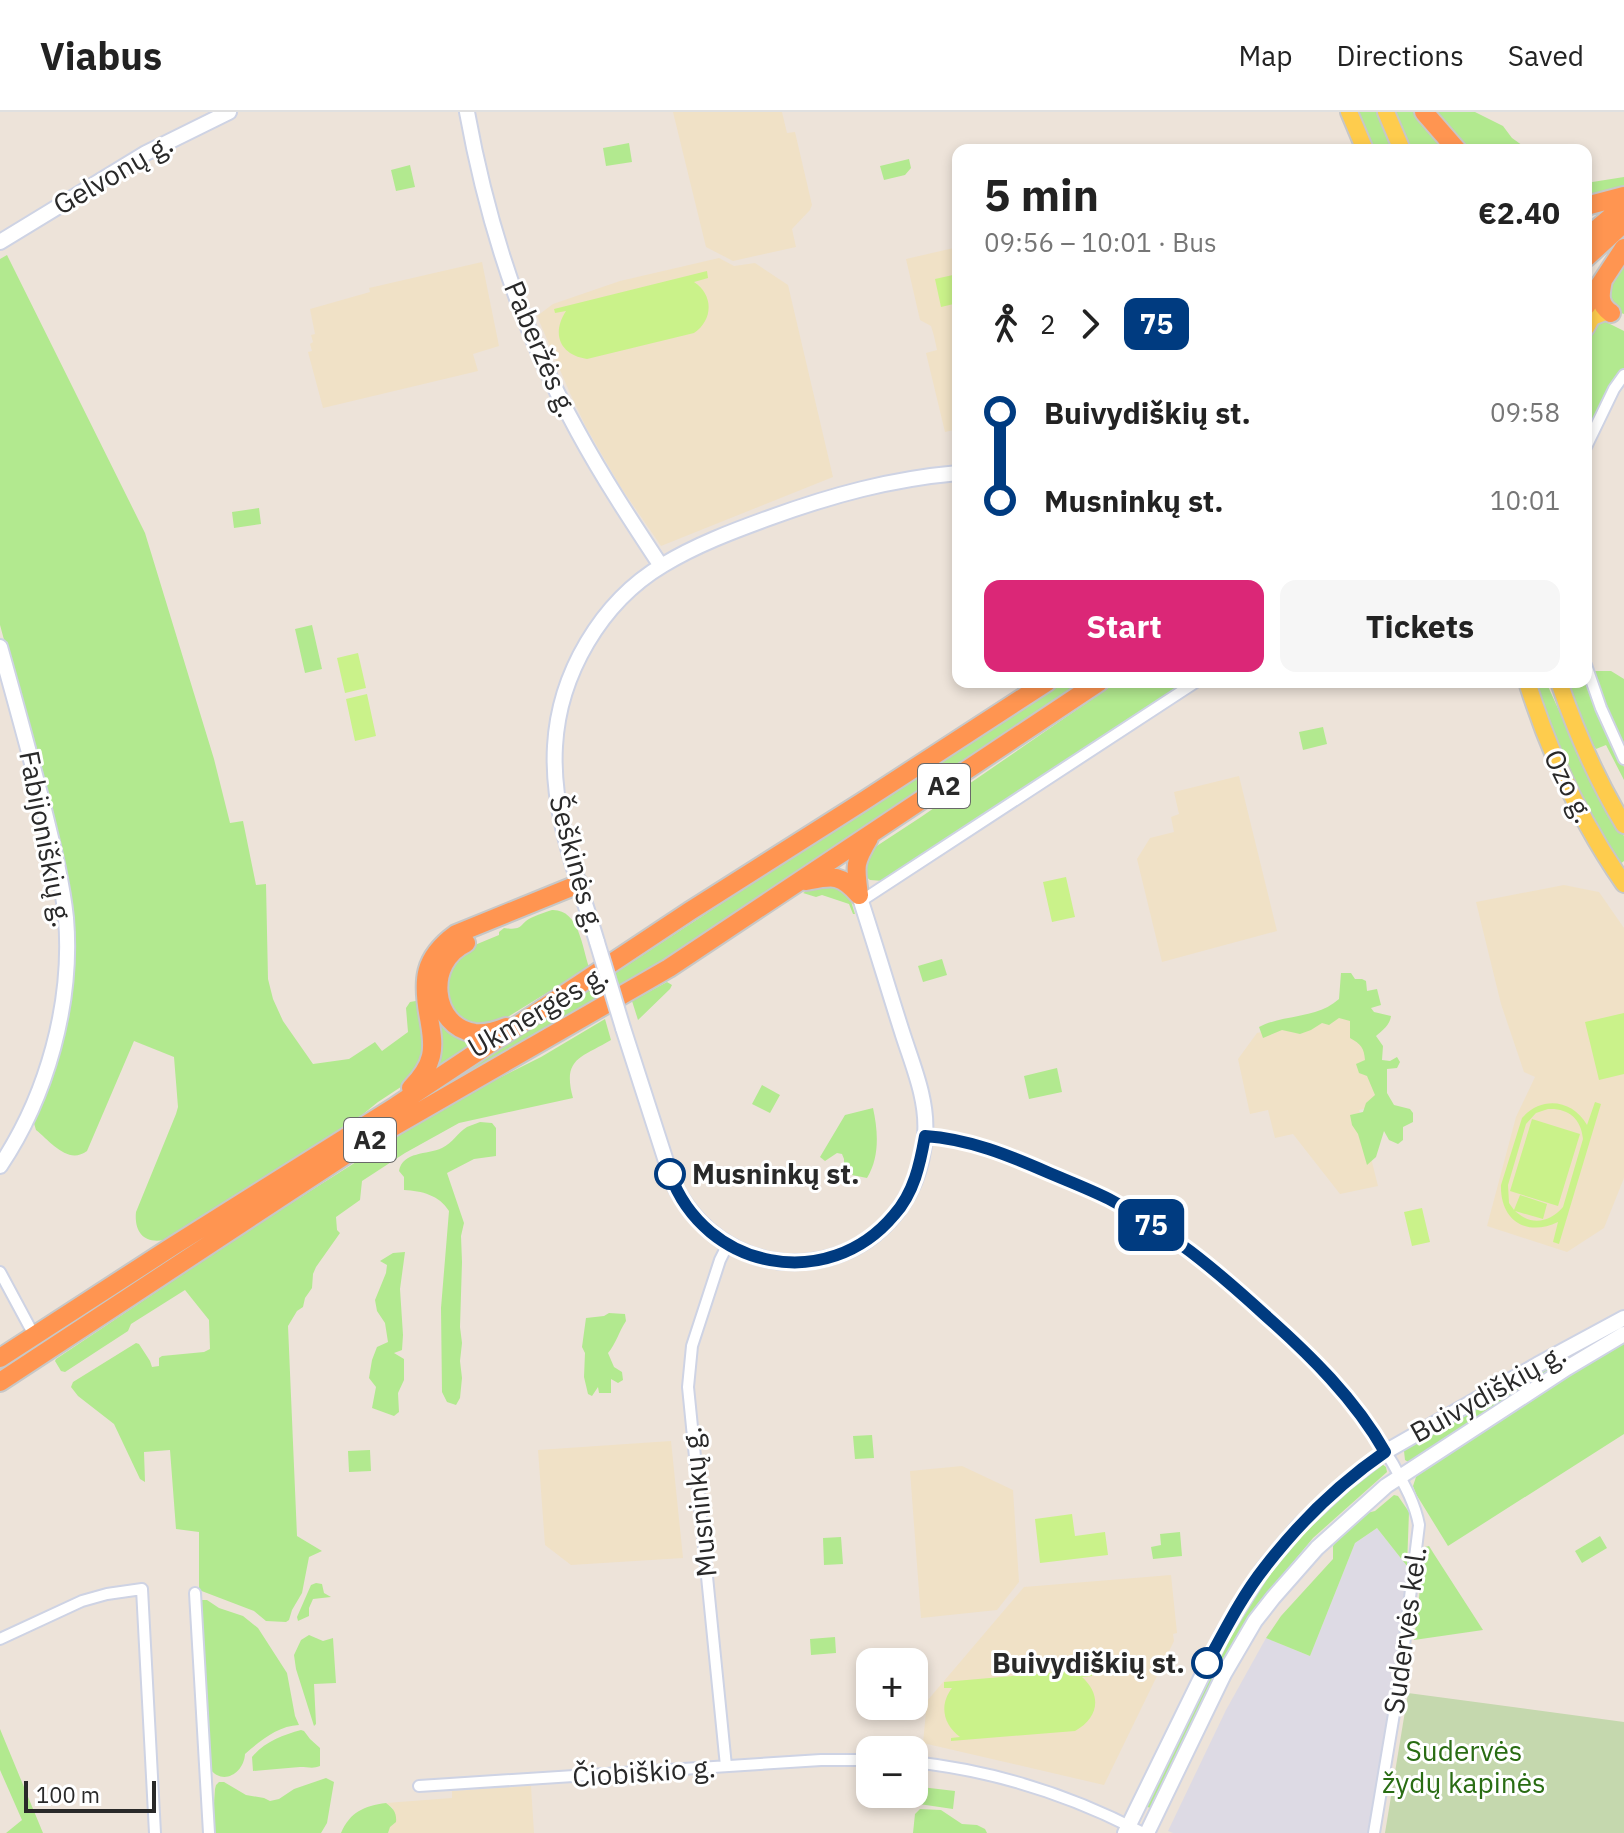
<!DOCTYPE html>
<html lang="en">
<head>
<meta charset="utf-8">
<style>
	body { margin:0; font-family:"IBM Plex Sans",sans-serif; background:#f6f6f6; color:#222; height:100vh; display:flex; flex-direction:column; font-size:30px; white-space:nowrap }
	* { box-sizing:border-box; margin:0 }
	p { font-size:26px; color:#767676 }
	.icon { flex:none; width:44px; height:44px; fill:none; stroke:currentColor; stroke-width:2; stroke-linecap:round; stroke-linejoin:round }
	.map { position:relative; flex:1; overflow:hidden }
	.drawer { position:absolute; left:952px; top:32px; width:640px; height:544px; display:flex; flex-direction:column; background:#fff; border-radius:16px; box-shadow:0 4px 12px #0003 }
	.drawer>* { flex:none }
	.badge { padding:0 16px; border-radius:12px; font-size:28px; line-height:52px }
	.fabs { position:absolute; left:856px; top:1536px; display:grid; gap:16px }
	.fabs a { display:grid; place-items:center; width:72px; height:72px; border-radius:16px; background:#fff; box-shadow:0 4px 12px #0003; font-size:40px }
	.scale { position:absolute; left:24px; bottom:20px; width:132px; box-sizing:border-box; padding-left:8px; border:4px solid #292929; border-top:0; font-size:22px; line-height:28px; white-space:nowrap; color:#292929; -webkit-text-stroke:6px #fff; paint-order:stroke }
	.map>.badge { position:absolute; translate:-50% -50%; box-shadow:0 0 0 4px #fff }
	.legs { display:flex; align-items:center; gap:12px; height:88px; padding:0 32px; font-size:26px }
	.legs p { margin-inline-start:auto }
	.head { display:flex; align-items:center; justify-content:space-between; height:136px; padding:0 32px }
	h1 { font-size:44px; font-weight:700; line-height:60px }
	.primary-button { display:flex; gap:16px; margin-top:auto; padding:16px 32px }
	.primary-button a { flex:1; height:92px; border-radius:16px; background:#db2777; color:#fff; font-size:32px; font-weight:700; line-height:92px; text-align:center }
	.primary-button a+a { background:#f6f6f6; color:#222 }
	ul { padding:0 32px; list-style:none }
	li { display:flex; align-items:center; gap:28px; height:88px; font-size:30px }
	li i { display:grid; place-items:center; width:12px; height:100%; margin:0 10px; background:currentColor }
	li i::after { content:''; width:20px; height:20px; margin:-10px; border:6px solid; border-radius:50%; background:#fff }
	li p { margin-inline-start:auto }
	li:first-child i { background:linear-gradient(#0000 50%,currentColor 0) }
	li:last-child i { background:linear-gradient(currentColor 50%,#0000 0) }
	header { display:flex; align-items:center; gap:48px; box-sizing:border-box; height:112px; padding:0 40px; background:#fff; border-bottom:2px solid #e0e0e0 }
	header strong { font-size:38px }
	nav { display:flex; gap:44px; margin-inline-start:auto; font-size:28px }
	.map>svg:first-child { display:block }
	.industrial { fill:#dddae4 }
	.education { fill:#f0e1c6 }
	.green { fill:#b2e98f }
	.cemetery { fill:#c5d8ae }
	.pitch { fill:#caf28a; fill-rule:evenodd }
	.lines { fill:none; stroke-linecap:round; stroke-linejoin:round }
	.street-casing { stroke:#ced3e4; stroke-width:14 }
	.secondary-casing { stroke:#ced3e4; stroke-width:18 }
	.primary-casing { stroke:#c7c7c7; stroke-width:20 }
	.highway-casing { stroke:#c7c7c7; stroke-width:22 }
	.street { stroke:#fff; stroke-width:10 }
	.secondary { stroke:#fff; stroke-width:14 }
	.primary { stroke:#fecc4d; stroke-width:16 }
	.highway { stroke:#ff9551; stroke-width:18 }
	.secondary-bridge-casing { stroke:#ced3e4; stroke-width:18; stroke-linecap:butt }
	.secondary-bridge { stroke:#fff; stroke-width:14 }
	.line-1-casing { stroke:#fff; stroke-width:18 }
	.line-1 { stroke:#003b80; stroke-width:12 }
	.stop-1-dot { fill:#fff; stroke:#003b80; stroke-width:4 }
	.labels { text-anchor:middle; stroke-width:6; stroke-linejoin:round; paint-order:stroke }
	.shield { fill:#fff; stroke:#696969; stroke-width:2 }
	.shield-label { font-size:26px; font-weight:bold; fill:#292929 }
	.street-label { font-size:28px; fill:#292929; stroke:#fff }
	.stop-label { font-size:28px; font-weight:bold; fill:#292929; stroke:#fff; text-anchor:start }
	.park-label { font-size:28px; fill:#296c13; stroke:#fff }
</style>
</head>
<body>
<header>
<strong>Viabus</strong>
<nav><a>Map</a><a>Directions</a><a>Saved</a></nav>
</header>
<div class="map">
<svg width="1624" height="1721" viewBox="0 0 1624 1721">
	<rect width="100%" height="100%" fill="#ede3d9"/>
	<path class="industrial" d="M1377 1416 1411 1459 1371 1721H1173L1168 1719 1226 1598 1266 1526 1310 1544 1355 1431Z"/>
	<path class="education" d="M673 0H782L787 21 795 20 812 93 810 98 792 117 796 135 733 149 706 135Z
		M958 135V317L945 320 926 241 937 238 934 224 931 214 920 208 906 147Z
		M719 146 734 154 755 151 788 173 833 365 661 434 620 374 586 315 569 279 537 204 553 192 620 169Z
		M482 150 499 234 473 242 478 259 323 296 308 240 312 239 310 232 313 230 311 223 315 222 310 197 370 180 369 176Z
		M1239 664 1277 819 1162 850 1137 747 1150 726 1174 720 1171 705 1179 702 1174 680Z
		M1564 773 1599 780 1624 816V1066L1604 1116 1567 1140 1487 1114 1516 1005 1535 965 1524 960 1501 892 1476 790Z
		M1357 898 1381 993 1359 998 1378 1074 1340 1082 1293 1022 1275 1026 1268 998 1250 1002 1238 947 1257 921Z
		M671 1329 683 1446 571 1453 545 1433 538 1338Z
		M962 1354 1013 1378 1019 1470 997 1498 921 1506 910 1359Z
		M1171 1463 1177 1521 1173 1522 1174 1529 1104 1673 923 1631 927 1589 1024 1475Z
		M531 1674 534 1721H388L393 1696 386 1691 452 1686V1679Z"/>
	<path class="green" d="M1357 0H1380L1396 38H1374Z
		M1396 0H1418L1450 38H1411Z
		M1431 0H1475L1503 14 1512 26 1529 38H1463Z
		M629 31 632 50 606 54 603 36Z
		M909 47 911 56 905 63 884 68 880 54Z
		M410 53 415 75 396 79 391 58Z
		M1624 65V78L1586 88V71Z
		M7 143 145 421 214 647 230 711 243 709 256 773 266 772 268 867 273 887 283 909 313 952 349 947 375 930 382 939 408 920 406 896 410 890 421 888 428 925 416 965 378 990 341 1020 223 1094 207 1101 164 1128C144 1132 134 1120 136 1100L176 1002 178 995 174 945 134 929 87 1039C68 1053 51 1030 36 1018L33 1008 71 868 33 634 0 513V147Z
		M1624 153V202L1613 198 1606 182Z
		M1598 210H1606L1624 219V256L1607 277 1586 321V234Z
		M259 396 261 412 234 416 232 400Z
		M312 513 322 557 305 561 295 517Z
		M1592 559H1611L1624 567V637Z
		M1586 566 1612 632 1624 655V668L1606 633 1596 637 1583 617 1566 570H1586Z
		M1060 570H1087L1023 614 548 922 444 973Z
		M1117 570H1188L884 769 870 768 864 763 866 741 921 705Z
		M1532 570H1546L1591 669 1624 724V749L1619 753 1585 698Z
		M1323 615 1327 632 1303 638 1299 620Z
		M831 768 850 786 855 802H853L849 792 822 783 816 785 803 781 817 773Z
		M556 784 557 786 461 830C434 846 422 876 441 903 446 910 452 917 459 920 466 924 475 924 483 927L431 960C434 952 436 943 437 935 440 890 408 863 457 829Z
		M552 798C579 797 582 835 589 855L496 912 490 914 463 911 452 900 441 878 445 856 470 835 499 823V820L504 816C526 819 518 811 533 805 539 802 546 800 552 798Z
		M942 847 947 863 923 870 918 854Z
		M1341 861H1351L1355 867H1362L1366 869 1367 879 1377 877 1381 893 1371 896 1374 900 1391 904C1390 913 1382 919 1376 924L1383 934 1382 948 1390 949 1397 945 1400 950 1397 956 1387 957V981L1394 993 1410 997 1413 1001V1010L1403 1015V1028L1398 1032 1389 1028 1384 1019 1376 1045 1367 1053 1358 1022 1352 1013 1350 1003 1363 1000 1366 991 1375 983 1367 964 1359 961 1356 952 1365 948C1364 936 1361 932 1350 926V909L1339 906 1329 913 1322 911 1311 918 1300 922 1282 918 1263 926 1259 915C1284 902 1317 907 1339 887Z
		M667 870 672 873 670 877 638 908 632 889Z
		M605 907 611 928C581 946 562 946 573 986L459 1011 405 1041 362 1069 360 1088 336 1105 337 1118 340 1121 316 1155 313 1162 312 1176 305 1186 303 1195 297 1199 288 1214 297 1424 322 1439 309 1445 302 1481 292 1498 289 1508 286 1510 266 1509 254 1499 199 1478V1420L176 1417 170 1338 144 1340 145 1370 140 1367 114 1312 78 1284 71 1275 73 1270 136 1231 139 1232 150 1249 152 1255 159 1254V1246L162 1244 204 1240 210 1237 209 1208 185 1178 131 1212 128 1219 65 1260 61 1259 55 1249 56 1247 252 1116 356 1050 401 1018 449 991 541 945Z
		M1057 956 1062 980 1029 987 1024 964Z
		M762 973 780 983 770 1001 752 992Z
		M873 996C878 1019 880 1045 867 1066L852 1063 844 1057V1047L842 1042 837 1041 825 1049 820 1045 845 1003Z
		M480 1010 492 1011 496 1016V1044L474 1047 447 1061 464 1111 461 1124 462 1150 460 1215 462 1231 460 1249 462 1266 460 1286 456 1293 447 1290 442 1280 441 1196 449 1099C439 1083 422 1079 404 1078V1065L399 1059C403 1039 427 1043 442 1036 453 1031 458 1020 467 1015 471 1013 476 1012 480 1010Z
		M405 1140 400 1177 403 1223 402 1238 394 1241 404 1247V1268L398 1281 399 1300 394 1304 372 1296 376 1275 369 1266 372 1248 377 1235 388 1230 385 1211 377 1199 375 1188 386 1161 387 1153 380 1149 393 1141Z
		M609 1201 625 1202 626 1209C619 1219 616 1232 608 1241L614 1255 622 1260 623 1268 618 1271 611 1267V1281H599L598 1275 592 1284 588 1282 584 1265 585 1241 582 1235 586 1206 604 1204Z
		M1624 1212V1216L1410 1351 1405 1348 1404 1339 1412 1333 1537 1258Z
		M1624 1228V1322L1448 1434 1416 1382 1413 1374 1417 1362 1557 1268Z
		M872 1323 874 1346 855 1347 853 1324Z
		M370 1338 371 1359 349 1360 348 1339Z
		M1382 1352 1386 1355 1387 1360 1313 1426 1274 1473 1253 1503 1153 1697 1145 1694 1231 1519 1260 1474 1279 1448 1318 1406 1378 1353Z
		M1394 1383 1398 1384 1409 1400 1407 1454 1377 1416 1355 1431 1310 1544 1266 1526 1281 1504 1333 1447V1434L1342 1422 1363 1402 1375 1399Z
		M1180 1420 1182 1444 1153 1447 1151 1435 1161 1433 1160 1422Z
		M1600 1424 1607 1436 1582 1451 1575 1439Z
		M841 1425 843 1452 824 1453 823 1426Z
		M1429 1434 1434 1442 1483 1518 1414 1528 1425 1435Z
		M316 1471 322 1472 324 1481 331 1485 313 1487 309 1496V1504L298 1509 297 1505 311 1473Z
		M200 1488H207L219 1496 243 1504 258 1516 287 1561 295 1604 299 1613C278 1614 261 1628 245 1642 244 1661 223 1674 210 1657Z
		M309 1523 323 1529 333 1526 336 1571 314 1572 316 1612 314 1614 296 1557 294 1543 301 1528Z
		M835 1525 836 1541 811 1543 810 1527Z
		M0 1617 43 1721H6L22 1708 0 1658Z
		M301 1618 304 1619 310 1627 320 1636V1654C313 1657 308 1655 300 1655 284 1656 268 1658 253 1659L252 1645C264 1630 283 1623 301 1618Z
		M326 1666 334 1670 327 1711 321 1721H212L215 1677 216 1673 219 1670H224L246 1683 264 1686 270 1689 279 1687 294 1677Z
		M921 1675 955 1679 953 1697 919 1692Z
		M386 1691C393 1696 397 1701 396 1710L390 1715 388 1721H341C350 1700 364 1694 386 1691Z
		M920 1697 941 1698 962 1712 977 1713 985 1717 987 1721H913L915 1702Z"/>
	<path class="cemetery" d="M1408 1581 1624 1610V1721H1385Z"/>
	<path class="pitch" d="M707 159 708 166 694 170C714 183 713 208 694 221L587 247C560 243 551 222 566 199L555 201 554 197Z
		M953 163 958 191 941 195 935 167Z
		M358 541 366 576 345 581 337 546Z
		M367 582 376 624 355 629 346 587Z
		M1066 765 1075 805 1052 810 1043 770Z
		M1624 901V962L1599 968 1585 910Z
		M1595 990 1601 992 1559 1132 1553 1130 1558 1110C1527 1125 1500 1109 1501 1073L1522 1006C1542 983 1573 988 1587 1013ZM1548 997C1568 996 1581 1006 1583 1027L1563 1095C1549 1111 1531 1114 1515 1099L1543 1107 1547 1092 1520 1083 1514 1098 1509 1091 1508 1073 1526 1012 1536 1001Z
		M1532 1007 1580 1022 1558 1094 1510 1079Z
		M1422 1096 1430 1130 1412 1134 1404 1100Z
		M1072 1402 1075 1424 1105 1420 1108 1443 1040 1451 1035 1407Z
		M1092 1557V1564L1082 1565C1102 1583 1099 1606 1075 1619L951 1629V1626L960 1625C943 1612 939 1593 952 1576H944V1570Z"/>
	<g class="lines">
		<g class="street-casing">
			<path id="street" d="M1586 335 1614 277 1624 263
				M1586 553 1601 596 1624 647
				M861 789 1196 570
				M925 1024C969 1027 1007 1043 1047 1060 1069 1069 1092 1078 1113 1090 1169 1121 1215 1158 1263 1201 1313 1246 1360 1294 1393 1352 1404 1372 1415 1391 1419 1413L1400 1566 1374 1721
				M0 1160 35 1225
				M195 1481 209 1721
				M0 1527 82 1489 107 1482 142 1477 155 1721
				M914 1650C995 1659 1071 1683 1143 1721
				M726 1654 688 1275 692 1234 720 1148 728 1132
				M419 1674 821 1648H870"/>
		</g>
		<g class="secondary-casing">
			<path id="secondary" d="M467 0C487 110 523 222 578 320 603 366 632 410 661 454
				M0 130 146 41 229 0
				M0 535C15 588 29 640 43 693 52 730 62 768 66 806 73 891 47 984 0 1054
				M597 830C578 766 551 702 555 634 559 562 601 490 663 453 696 433 733 419 769 406 832 383 891 367 958 361
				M623 916 673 1071C737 1198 914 1165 925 1023 928 989 913 954 903 923 888 876 874 829 859 783
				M1125 1721 1223 1521 1263 1457 1299 1414 1344 1372 1385 1340 1537 1253 1624 1206
				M1147 1721 1224 1562 1255 1509 1273 1486 1317 1436 1386 1374 1567 1256 1624 1222"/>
		</g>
		<g class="primary-casing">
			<path id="primary" d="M1349 0 1365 38
				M1386 0 1402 38
				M1586 216 1592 205 1605 200 1611 201
				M1527 570C1550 643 1580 709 1624 772
				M1559 570C1576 620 1597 668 1624 713"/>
		</g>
		<g class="highway-casing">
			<path id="highway" d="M1424 0 1457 38
				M1586 94 1624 84
				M1586 126 1624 94
				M1586 146 1624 111
				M1603 168C1600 182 1598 192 1611 201
				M1586 194 1624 136
				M806 769C832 764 840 761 859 783
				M859 783C855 754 854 751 869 726
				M466 831C425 850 431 915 475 921 486 922 496 919 506 915
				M411 976C420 967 428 957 431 944 434 931 431 918 429 906 422 868 423 846 456 822L579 772
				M0 1246 173 1134 396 994 690 799 862 690 1047 570
				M0 1270 353 1038 669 856 1099 570"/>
		</g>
		<use href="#street" class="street"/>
		<use href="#secondary" class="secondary"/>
		<use href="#primary" class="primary"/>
		<use href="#highway" class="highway"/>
		<g class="secondary-bridge-casing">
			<path id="secondary-bridge" d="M597 830 623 916"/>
		</g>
		<use href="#secondary-bridge" class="secondary-bridge"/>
	</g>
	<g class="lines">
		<g class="line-1-casing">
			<path id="line-1" d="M670 1062C705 1158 828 1182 894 1103 914 1081 920 1052 925 1024 969 1027 1008 1043 1047 1060 1068 1069 1089 1077 1109 1087 1167 1117 1217 1159 1265 1203 1310 1243 1355 1287 1385 1340 1340 1371 1299 1411 1265 1455 1242 1484 1225 1518 1207 1551"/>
		</g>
		<use href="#line-1" class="line-1"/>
	</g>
	<g class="stop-1-dot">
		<circle cx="670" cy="1062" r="14"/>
		<circle cx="1207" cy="1551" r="14"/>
	</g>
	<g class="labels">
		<g class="shield">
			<rect x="918" y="652" width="52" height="44" rx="6"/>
			<rect x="344" y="1006" width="52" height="44" rx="6"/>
		</g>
		<g class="shield-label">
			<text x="944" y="683">A2</text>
			<text x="370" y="1037">A2</text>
		</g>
		<g class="street-label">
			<text transform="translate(113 62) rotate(-30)" y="10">Gelvonų g.</text>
			<text transform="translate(541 237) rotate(67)" y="10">Paberžės g.</text>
			<text transform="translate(1569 674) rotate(64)" y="10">Ozo g.</text>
			<text transform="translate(46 727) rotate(79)" y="10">Fabijoniškių g.</text>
			<text transform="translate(577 752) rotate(75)" y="10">Šeškinės g.</text>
			<text transform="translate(538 899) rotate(-30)" y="10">Ukmergės g.</text>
			<text transform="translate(1488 1281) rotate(-29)" y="10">Buivydiškių g.</text>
			<text transform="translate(699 1390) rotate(-96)" y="10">Musninkų g.</text>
			<text transform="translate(1405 1518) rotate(-82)" y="10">Sudervės kel.</text>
			<text transform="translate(644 1660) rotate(-4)" y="10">Čiobiškio g.</text>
		</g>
		<g class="stop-label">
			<text x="692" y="1072">Musninkų st.</text>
			<text x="1185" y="1561" text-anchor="end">Buivydiškių st.</text>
		</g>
		<g class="park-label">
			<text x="1464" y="1649">Sudervės<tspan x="1464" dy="32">žydų kapinės</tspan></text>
		</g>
	</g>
</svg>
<div class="fabs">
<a>+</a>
<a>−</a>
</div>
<div class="scale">100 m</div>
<b class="badge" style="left:1151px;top:1113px;background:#003b80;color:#fff">75</b>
<section class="drawer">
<div class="head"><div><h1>5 min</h1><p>09:56 – 10:01 · Bus</p></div><b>€2.40</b></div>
<div class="legs"><svg class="icon" aria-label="walk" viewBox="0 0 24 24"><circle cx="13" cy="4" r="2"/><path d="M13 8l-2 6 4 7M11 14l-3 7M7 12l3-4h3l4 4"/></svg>2<svg class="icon" aria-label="forward" viewBox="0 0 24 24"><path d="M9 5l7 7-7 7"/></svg><b class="badge" style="background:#003b80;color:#fff">75</b></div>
<ul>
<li><i style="color:#003b80"></i><b>Buivydiškių st.</b><p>09:58</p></li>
<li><i style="color:#003b80"></i><b>Musninkų st.</b><p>10:01</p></li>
</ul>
<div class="primary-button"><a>Start</a><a>Tickets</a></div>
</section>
</div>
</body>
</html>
